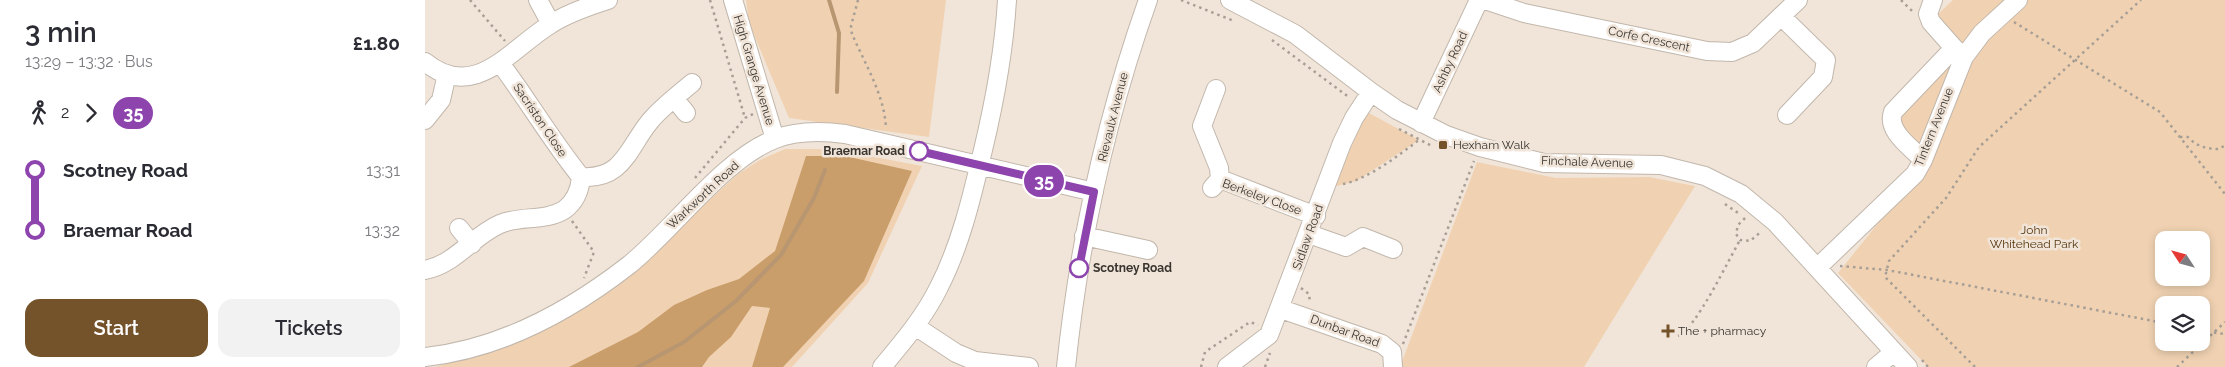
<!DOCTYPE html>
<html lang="en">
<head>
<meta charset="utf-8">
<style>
	body { margin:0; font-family:Raleway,sans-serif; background:#f2f2f3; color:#2b2b33; height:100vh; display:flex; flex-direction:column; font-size:19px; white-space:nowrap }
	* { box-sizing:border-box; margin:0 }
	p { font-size:16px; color:#7c7c81 }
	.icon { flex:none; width:28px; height:28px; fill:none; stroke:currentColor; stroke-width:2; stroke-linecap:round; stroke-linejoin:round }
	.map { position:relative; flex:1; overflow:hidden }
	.sheet { display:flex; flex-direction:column; background:#fff; width:425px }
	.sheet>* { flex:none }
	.badge { padding:0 10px; border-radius:16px; font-size:18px; line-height:32px }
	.needle { width:32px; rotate:306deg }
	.fabs { position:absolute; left:1730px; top:231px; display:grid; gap:10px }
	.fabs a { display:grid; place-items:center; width:55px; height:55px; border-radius:10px; background:#fff; box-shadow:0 2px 8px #0003; font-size:25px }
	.map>.badge { position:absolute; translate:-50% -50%; box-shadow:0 0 0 2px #fff }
	.legs { display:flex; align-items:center; gap:8px; height:55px; padding:0 25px; font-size:16px }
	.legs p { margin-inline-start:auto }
	.headline { display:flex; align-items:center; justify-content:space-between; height:85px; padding:0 25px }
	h1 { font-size:28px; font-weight:600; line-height:38px }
	.primary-button { display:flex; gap:10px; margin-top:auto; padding:10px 25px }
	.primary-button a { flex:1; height:58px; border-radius:15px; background:#74522a; color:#fff; font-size:20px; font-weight:600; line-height:58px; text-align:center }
	.primary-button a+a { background:#f2f2f3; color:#2b2b33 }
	ul { padding:0 25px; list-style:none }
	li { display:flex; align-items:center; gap:18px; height:60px; font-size:19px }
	li i { display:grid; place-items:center; width:8px; height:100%; margin:0 6px; background:currentColor }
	li i::after { content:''; width:12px; height:12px; margin:-6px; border:4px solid; border-radius:50%; background:#fff }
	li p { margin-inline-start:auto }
	li:first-child i { background:linear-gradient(#0000 50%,currentColor 0) }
	li:last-child i { background:linear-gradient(currentColor 50%,#0000 0) }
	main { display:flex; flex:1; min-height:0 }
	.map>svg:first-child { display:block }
	.green { fill:#f0d2b2; fill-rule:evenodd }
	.forest { fill:#ca9e6b }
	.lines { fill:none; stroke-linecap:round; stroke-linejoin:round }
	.stream { stroke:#b79671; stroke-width:4 }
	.minor-casing { stroke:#c2b7ac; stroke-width:20 }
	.path { stroke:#a79e95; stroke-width:2.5; stroke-dasharray:2.5 4; stroke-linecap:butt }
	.minor { stroke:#fff; stroke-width:18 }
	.line-1-casing { stroke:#fff; stroke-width:11 }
	.line-1 { stroke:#8e44ad; stroke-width:8 }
	.poi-dot { fill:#74522a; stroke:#f1e5d9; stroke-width:2 }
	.stop-1-dot { fill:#fff; stroke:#8e44ad; stroke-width:2.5 }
	.labels { text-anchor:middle; stroke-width:5; stroke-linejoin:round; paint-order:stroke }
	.street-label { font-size:12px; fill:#38342f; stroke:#f1e5d9 }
	.poi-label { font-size:12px; fill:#38342f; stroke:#f1e5d9; text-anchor:start }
	.stop-label { font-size:12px; font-weight:bold; fill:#38342f; stroke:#f1e5d9; text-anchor:end }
	.park-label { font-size:12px; fill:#55360e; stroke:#f1e5d9 }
</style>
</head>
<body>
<main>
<section class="sheet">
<div class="headline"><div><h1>3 min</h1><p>13:29 – 13:32 · Bus</p></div><b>£1.80</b></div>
<div class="legs"><svg class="icon" aria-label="walk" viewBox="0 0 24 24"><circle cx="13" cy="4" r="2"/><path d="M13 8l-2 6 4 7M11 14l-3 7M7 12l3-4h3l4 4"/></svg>2<svg class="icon" aria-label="forward" viewBox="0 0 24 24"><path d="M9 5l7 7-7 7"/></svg><b class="badge" style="background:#8e44ad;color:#fff">35</b></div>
<ul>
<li><i style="color:#8e44ad"></i><b>Scotney Road</b><p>13:31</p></li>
<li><i style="color:#8e44ad"></i><b>Braemar Road</b><p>13:32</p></li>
</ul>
<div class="primary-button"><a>Start</a><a>Tickets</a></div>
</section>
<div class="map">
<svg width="1800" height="367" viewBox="0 0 1800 367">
	<rect width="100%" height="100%" fill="#f1e5d9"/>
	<path class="green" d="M321 0H521L504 137 364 118 324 23Z
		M1528 0H1800V367H1503L1413 273 1500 165 1498 160 1456 119 1521 51 1500 26ZM1739 240H1776V278H1739ZM1739 305H1776V342H1739Z
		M942 112 994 140 931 181 908 187Z
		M360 149H407L497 166 443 283 367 367H10L50 355 239 241 313 174 335 160Z
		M1052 162 1131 178 1224 177 1270 186 1159 367H975Z"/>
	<path class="forest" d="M381 156H420L487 171 439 281 358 367H327L345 308 327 306 306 337 284 357 277 367H144L213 332 249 305 282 290 314 279 350 251Z"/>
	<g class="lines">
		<path class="stream" d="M404 0 414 33 412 92
			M213 367 259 342 311 301 356 255 389 198 400 170"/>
		<g class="minor-casing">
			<path id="minor" d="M113 0 126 24
				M308 0 350 139
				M805 0 870 34 946 92 972 110 1021 135 1055 147 1119 163 1236 165 1280 176 1316 194 1350 222 1483 367
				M1060 0 1099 13 1282 51 1307 52 1328 43 1373 0
				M1508 0 1503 14 1506 22 1529 48
				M1356 16 1401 60 1398 77 1362 115
				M0 62C50 103 86 48 126 24 143 13 164 6 183 0
				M791 89 777 126 794 168 795 179
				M249 98 261 113
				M0 120 16 100 22 74
				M996 123 1054 0
				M1498 160C1486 147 1461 131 1468 112L1529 48 1539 57
				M156 177C199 180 203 147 226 120 238 106 253 95 267 83
				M787 188 795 179 891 216
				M34 228 47 244
				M884 234 921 247 938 237 968 249
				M659 236 723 250
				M1393 267 1490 174 1498 160 1539 57 1557 33 1593 0
				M0 270C31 264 47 236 75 224 96 215 119 222 139 210 150 202 155 190 156 177 126 140 103 100 75 63
				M856 309 957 344 967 352 968 367
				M490 326 531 353 550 361 604 367
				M0 357C75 349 145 311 204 265 248 230 298 159 350 139 371 131 398 131 420 134L669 192
				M457 367C478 342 500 316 514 287 536 244 547 196 558 150 570 100 579 51 582 0
				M641 367C654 243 681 118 723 0
				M802 367 844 335 917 143 929 118 946 92
				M1451 367 1469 352"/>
		</g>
		<path class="path" d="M45 0 80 41
			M285 0 320 118
			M433 0 426 26 427 34C440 64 460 96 461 129
			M756 0 809 21
			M1476 0 1489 13
			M1589 22 1735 112 1800 194
			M847 40 925 98
			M974 129 1007 146
			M1755 137H1763C1772 147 1782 149 1795 149L1800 145
			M270 178 320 118 328 114
			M918 184C945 178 971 157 994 140
			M1300 204 1316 215
			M1320 218 1313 225 1311 234 1315 240 1325 241 1337 231
			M147 221 169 252 159 278
			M1415 266 1462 270 1739 323
			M876 288 884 294 885 303
			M1776 331 1800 334
			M1253 336C1270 330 1304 259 1315 240
			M978 344 1049 161
			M1497 360 1503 367
			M776 367 780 352 825 322 833 325
			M840 367 845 353
			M1550 367 1460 277 1464 261 1521 198 1554 147 1716 0
			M1752 367 1800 322"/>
		<use href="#minor" class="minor"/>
	</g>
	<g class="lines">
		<g class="line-1-casing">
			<path id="line-1" d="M494 151 669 192 654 268"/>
		</g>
		<use href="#line-1" class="line-1"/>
	</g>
	<g class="poi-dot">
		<rect x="1013" y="140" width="10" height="10" rx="2.5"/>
		<path d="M1240.5 323.5h5v5h5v5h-5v5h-5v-5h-5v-5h5z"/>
	</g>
	<g class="stop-1-dot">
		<circle cx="494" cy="151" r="9"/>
		<circle cx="654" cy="268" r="9"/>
	</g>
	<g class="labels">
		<g class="street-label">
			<text transform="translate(1224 39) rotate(12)" y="4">Corfe Crescent</text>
			<text transform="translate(1025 62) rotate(-65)" y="4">Ashby Road</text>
			<text transform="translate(329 70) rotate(73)" y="4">High Grange Avenue</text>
			<text transform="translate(688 117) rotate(-76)" y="4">Rievaulx Avenue</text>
			<text transform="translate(115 120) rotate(56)" y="4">Sacriston Close</text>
			<text transform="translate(1509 127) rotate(-68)" y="4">Tintern Avenue</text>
			<text transform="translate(1162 162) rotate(2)" y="4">Finchale Avenue</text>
			<text transform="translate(278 195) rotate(-43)" y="4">Warkworth Road</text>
			<text transform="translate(837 197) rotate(20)" y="4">Berkeley Close</text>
			<text transform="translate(883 237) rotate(-70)" y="4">Sidlaw Road</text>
			<text transform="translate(920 331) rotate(20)" y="4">Dunbar Road</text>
		</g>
		<g class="poi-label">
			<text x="1028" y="149">Hexham Walk</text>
			<text x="1253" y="335">The + pharmacy</text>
		</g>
		<g class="stop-label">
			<text x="480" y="155">Braemar Road</text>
			<text x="668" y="272" text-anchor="start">Scotney Road</text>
		</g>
		<g class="park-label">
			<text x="1609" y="234">John<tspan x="1609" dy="14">Whitehead Park</tspan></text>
		</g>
	</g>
</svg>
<div class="fabs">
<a><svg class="needle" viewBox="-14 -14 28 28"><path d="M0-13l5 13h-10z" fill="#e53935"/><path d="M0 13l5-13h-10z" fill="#7c7c81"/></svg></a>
<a><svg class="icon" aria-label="layers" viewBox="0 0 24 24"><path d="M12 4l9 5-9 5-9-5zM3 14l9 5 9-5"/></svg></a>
</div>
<b class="badge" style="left:619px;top:181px;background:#8e44ad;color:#fff">35</b>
</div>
</main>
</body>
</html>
